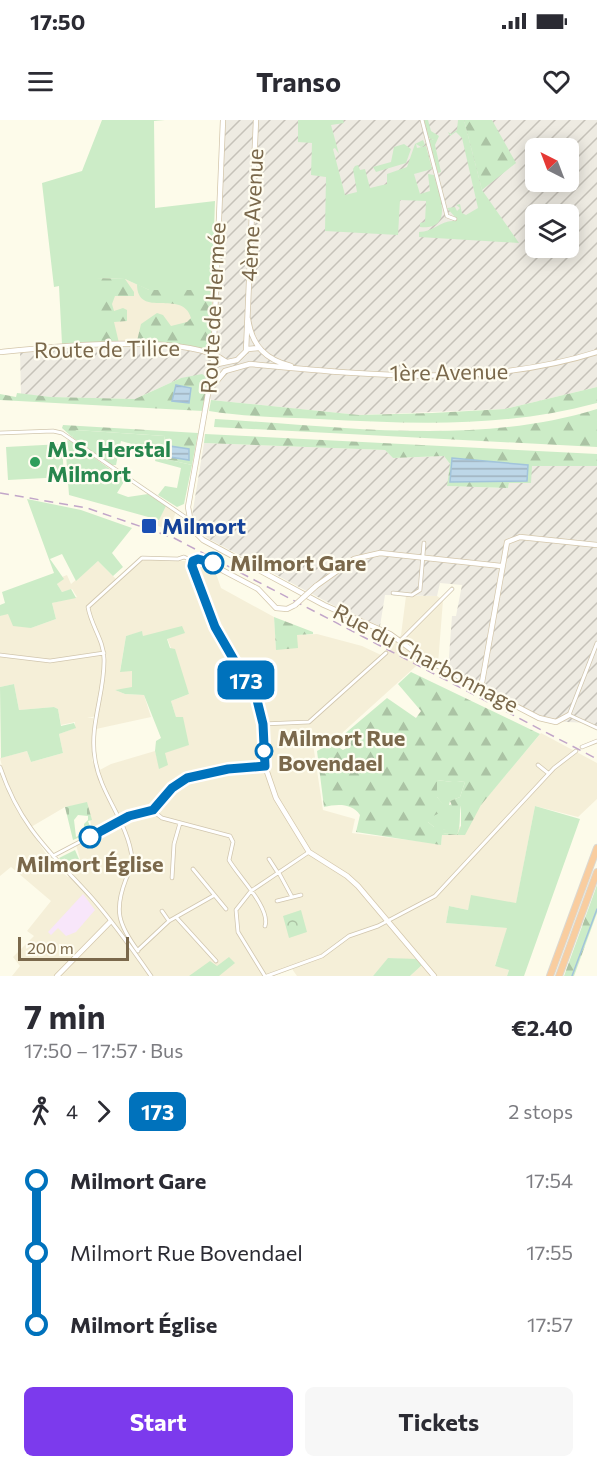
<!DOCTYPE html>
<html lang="en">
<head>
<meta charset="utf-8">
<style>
	body { margin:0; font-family:Commissioner,sans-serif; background:#f7f7f7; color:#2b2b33; height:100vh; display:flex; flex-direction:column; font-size:22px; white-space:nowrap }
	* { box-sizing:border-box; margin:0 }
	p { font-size:20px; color:#7c7c81 }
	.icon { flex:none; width:33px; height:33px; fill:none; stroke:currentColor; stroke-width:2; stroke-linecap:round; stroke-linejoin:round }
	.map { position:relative; height:856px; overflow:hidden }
	.panel { display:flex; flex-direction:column; background:#fff; flex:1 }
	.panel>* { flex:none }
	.badge { padding:0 12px; border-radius:9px; font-size:21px; line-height:39px }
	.needle { width:39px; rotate:318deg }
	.tools { position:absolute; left:525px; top:18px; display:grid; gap:12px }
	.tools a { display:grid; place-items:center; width:54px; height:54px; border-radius:9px; background:#fff; box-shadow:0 3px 15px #0003; font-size:30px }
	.scale { position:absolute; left:18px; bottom:15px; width:111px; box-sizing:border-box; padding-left:6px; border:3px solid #7a684b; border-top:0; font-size:16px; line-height:21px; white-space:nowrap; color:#7a684b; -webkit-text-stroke:4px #fffdf1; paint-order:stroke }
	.map>.badge { position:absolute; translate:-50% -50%; box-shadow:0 0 0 3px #fff }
	.legs { display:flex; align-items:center; gap:9px; height:66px; padding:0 24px; font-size:20px }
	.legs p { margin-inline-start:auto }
	.head { display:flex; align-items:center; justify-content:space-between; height:102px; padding:0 24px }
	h1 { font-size:33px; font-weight:700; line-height:45px }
	.cta { display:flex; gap:12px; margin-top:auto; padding:12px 24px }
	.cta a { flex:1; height:69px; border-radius:9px; background:#7c3aed; color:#fff; font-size:24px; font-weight:700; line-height:69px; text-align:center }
	.cta a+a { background:#f7f7f7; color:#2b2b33 }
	ul { padding:0 24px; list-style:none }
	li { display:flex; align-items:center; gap:21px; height:72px; font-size:22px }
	li i { display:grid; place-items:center; width:9px; height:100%; margin:0 8px; background:currentColor }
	li i::after { content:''; width:15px; height:15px; margin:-8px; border:4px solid; border-radius:50%; background:#fff }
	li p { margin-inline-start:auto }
	li:first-child i { background:linear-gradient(#0000 50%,currentColor 0) }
	li:last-child i { background:linear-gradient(currentColor 50%,#0000 0) }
	.status { display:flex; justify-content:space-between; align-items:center; height:42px; padding:0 30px; background:#fff; direction:ltr }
	.status svg { height:16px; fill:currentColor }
	header { display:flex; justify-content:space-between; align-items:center; height:78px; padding:0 24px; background:#fff; font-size:27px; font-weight:700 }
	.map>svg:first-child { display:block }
	.residential { fill:#f5efd8; fill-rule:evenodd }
	.industrial { fill:url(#industrial-furrows); fill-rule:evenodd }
	.education { fill:#f8e6fa }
	.green { fill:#ccecc7 }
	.forest { fill:url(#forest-firs); fill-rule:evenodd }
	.cemetery { fill:url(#cemetery-stones); fill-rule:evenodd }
	.park { fill:url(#park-crowns) }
	.water { fill:url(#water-rules); stroke:#a2c4db; stroke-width:1.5 }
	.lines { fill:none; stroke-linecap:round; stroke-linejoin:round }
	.stream { stroke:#a2c4db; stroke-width:1.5 }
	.street-casing { stroke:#d1c6ae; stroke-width:4.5 }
	.secondary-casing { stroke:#d4c7ac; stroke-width:6 }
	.highway-casing { stroke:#dcd8d0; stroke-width:8 }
	.street { stroke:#fff; stroke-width:3 }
	.secondary { stroke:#fff; stroke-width:4.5 }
	.highway { stroke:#f9cd9f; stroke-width:6 }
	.rail { stroke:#c2a6c9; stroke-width:1.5; stroke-dasharray:9 6; stroke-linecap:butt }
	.secondary-bridge-casing { stroke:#d4c7ac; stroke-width:6; stroke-linecap:butt }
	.secondary-bridge { stroke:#fff; stroke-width:4.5 }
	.line-1-casing { stroke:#fff; stroke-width:14 }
	.line-1 { stroke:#0072bc; stroke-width:9 }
	.leisure-dot { fill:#2e9e5b; stroke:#fffdf1; stroke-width:2 }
	.transit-dot { fill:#1a4fb4; stroke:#fffdf1; stroke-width:2 }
	.stop-1-dot { fill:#fff; stroke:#0072bc; stroke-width:3 }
	.labels { text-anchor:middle; stroke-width:4.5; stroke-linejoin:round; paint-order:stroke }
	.street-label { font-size:22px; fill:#7a684b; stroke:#fffdf1 }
	.leisure-label { font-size:22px; font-weight:bold; fill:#27864d; stroke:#fffdf1; text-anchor:start }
	.transit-label { font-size:22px; font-weight:bold; fill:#164399; stroke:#fffdf1; text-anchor:start }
	.stop-label { font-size:22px; font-weight:bold; fill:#7a684b; stroke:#fffdf1; text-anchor:start }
</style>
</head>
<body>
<div class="status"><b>17:50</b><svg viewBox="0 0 49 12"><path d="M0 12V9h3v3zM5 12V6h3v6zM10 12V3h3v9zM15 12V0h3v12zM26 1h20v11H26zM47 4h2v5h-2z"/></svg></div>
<header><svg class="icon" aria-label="menu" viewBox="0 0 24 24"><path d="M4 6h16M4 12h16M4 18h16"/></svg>Transo<svg class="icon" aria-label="heart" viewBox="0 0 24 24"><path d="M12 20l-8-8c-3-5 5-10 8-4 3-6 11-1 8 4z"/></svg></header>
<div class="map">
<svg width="597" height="856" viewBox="0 0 597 856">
	<defs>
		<pattern id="industrial-furrows" width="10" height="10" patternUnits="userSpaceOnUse" patternTransform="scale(1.5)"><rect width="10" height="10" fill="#eeebe2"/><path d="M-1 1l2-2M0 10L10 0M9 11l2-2" fill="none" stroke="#c6c2b9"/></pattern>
		<pattern id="forest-firs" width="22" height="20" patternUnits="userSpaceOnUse" patternTransform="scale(1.5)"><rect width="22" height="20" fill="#ccecc7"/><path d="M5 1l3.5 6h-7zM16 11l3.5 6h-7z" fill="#abc3a4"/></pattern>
		<pattern id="cemetery-stones" width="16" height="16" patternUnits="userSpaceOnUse" patternTransform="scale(1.5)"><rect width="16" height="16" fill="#ccecc7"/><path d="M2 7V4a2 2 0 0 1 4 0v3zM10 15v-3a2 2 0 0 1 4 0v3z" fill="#abc3a4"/></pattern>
		<pattern id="park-crowns" width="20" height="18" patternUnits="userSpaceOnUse" patternTransform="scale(1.5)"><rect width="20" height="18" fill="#ccecc7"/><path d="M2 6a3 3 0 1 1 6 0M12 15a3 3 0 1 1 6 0" fill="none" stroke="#abc3a4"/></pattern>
		<pattern id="water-rules" width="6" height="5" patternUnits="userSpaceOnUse" patternTransform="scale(1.5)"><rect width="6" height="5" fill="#bdd7e8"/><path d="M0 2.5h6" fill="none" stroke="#9fb2be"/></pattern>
	</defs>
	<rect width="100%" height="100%" fill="#fdfbea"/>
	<path class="residential" d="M97 158 125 159 149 170H215L216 233 97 226Z
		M166 386 176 392 169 409H165L156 405Z
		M147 439 203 442 214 448 221 468 274 497 276 529 297 515 317 514 362 526 381 535 401 515 406 476H437L443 480 438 544 425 538 341 614 323 623 313 624 323 690 355 699 352 713 441 724 442 715 470 702 478 688 541 613 597 643V679L578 697 535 686 516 784 472 776 468 790 449 786 446 803 508 808 495 845 509 850 507 856H410L422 845 417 840 389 838 373 856H297L292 849 273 856H12L20 846 13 837 34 816 27 811 51 781 11 747 0 756V649L10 675 28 707 53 744 68 757 82 746 76 725 93 716 87 683 65 687 31 707 8 670 0 638 27 631 31 642 63 633 59 614 75 608V602L61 605 58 589 54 587 19 590 14 564 0 567V496L8 493 31 508 56 499 52 483 77 477 72 469 62 472 57 464 63 459 62 457 67 455 71 464 98 441 117 460 137 443ZM142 512 143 516 167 518 189 574 171 581 176 597 160 649 155 631 111 644 96 652 92 639 93 598H87L97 596 96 609 151 597 144 575 125 574 115 570 132 568 133 550 120 551 126 516Z"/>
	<path class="industrial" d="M224 0H597V267L505 289 359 295 211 280 207 273 181 258 135 279 51 277 21 274 20 231 173 224 217 232V174ZM536 28H568V62H536ZM536 94H568V128H536Z
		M204 323 385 330 393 338 444 336 450 344 448 366 508 368 509 363 532 346H597V608L588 603 547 601 448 550 452 496H456L462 465 440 463 437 476 385 475 380 506 346 492 209 419 199 412 192 396Z"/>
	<path class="education" d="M83 774 95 790 76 812 66 816 58 808 51 815 48 812Z"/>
	<path class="green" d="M102 0H165L154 1 155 88 215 81 212 170H149L125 159 97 158V224H62L59 166 54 167 42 63 82 51Z
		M298 0H343L344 3 331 5 339 34 335 28 333 29 345 75 357 72 353 49 355 46 358 45 360 50 365 49 370 68 387 64V54L407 47 415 24 423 20 425 25 421 27 416 24 417 28 426 26 432 49 414 54 420 74 430 71 428 54 434 55C439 75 455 110 420 107V103L425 102 426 81 400 80 398 115 325 111 326 57 311 55 312 23 298 22Z
		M424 0H428L431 11 439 16 435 25 441 52 438 53 429 19 434 20 429 18Z
		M458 0H464L482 70 519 123 419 117V112C434 112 441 100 454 101L455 97 447 88 455 87 457 91 460 88 456 85 460 84 462 93 466 95 478 88 462 18 456 12 450 16 448 12 451 14 457 10Z
		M404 24 411 29 406 43 376 52 373 47 391 42 394 27Z
		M75 310 165 316 161 338 192 345 184 384 177 387 158 375 165 366 177 368 181 348 155 341 158 331 121 321 116 345H111L72 317Z
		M70 320 125 360 117 373 128 377 148 374 166 386 159 400 69 375 65 321Z
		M62 324 64 357 8 360 6 327Z
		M27 379 81 390 132 408 112 433 123 447 113 456 98 441 76 461 62 434 50 439 64 459 57 464 62 472 71 469 76 478 52 483 56 499 31 508 13 506 8 494 0 496V485L5 483 2 472 54 453Z
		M182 506 185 513 167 519 170 528 175 529 189 574 171 581 176 597H183L189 625 165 633 168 645 159 649 155 631 156 621 161 618 144 575 125 574 115 570 132 567V551L120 552 126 516 142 511 143 516Z
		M14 564 19 590 54 587 58 589 61 606 74 603 76 608 59 614 63 633 31 642 27 631 1 638 0 567Z
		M437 660 452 662V671L457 661 465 662 460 677 450 681 449 685 462 682C458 694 462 703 457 715L443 713V709L449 710 434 707 428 702V698L444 686 437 677Z
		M535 686 580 699 524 856H507L509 850 495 846 507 808 446 803 449 786 468 790 471 775 516 783Z
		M75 730 82 746 72 754 59 738Z
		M229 837 235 843 219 856H189L210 841 217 846Z
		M388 838 418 839 422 845 410 856H373Z"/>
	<path class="forest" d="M464 0H492L516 43 482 70Z
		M97 158 125 159 134 172V176H115L112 184 114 191 123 188 127 190V201L114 202 119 223 97 224Z
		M137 164 149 170H212L211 230 143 225 137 221 141 204 157 193 163 195 171 206 187 202 191 198C183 168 137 200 137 164Z
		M202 254 209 259 203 291 0 280V274L16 277 17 273 51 277 135 279 181 258Z
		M597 267V283C504 308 414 304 319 299 283 297 245 297 209 291L211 280 359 295 432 293 505 289Z
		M597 289V327L214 307 215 299C341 306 474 327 597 289Z
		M63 305 198 313 192 345 161 338 165 316 76 310 72 317 62 308Z
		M205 314 597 334V346H532L531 363H509L508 368 447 366 450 344 444 336 393 338 385 330 204 323Z
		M274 497 313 512V514L297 515 298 528 276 530Z
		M411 552 540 614 481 685 465 715H442L441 725 356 712 360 695C352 683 337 684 324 687L317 631 332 623 343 630 351 625 342 616 387 578 416 598 421 591 398 564ZM437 660 452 662V672L457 667V661L465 662 460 677 450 681 453 688 461 684V706L457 715 443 713V709L449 711 446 705 439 703 434 707 428 702 429 698 444 691 445 686 437 677Z
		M597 765V793L574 856H564Z"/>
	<path class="cemetery" d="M87 682 92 700 88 701 92 712 73 720 65 687ZM78 695 88 696V700L84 704V713L76 717 74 700Z"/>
	<path class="park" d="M301 790 307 812 289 818 283 796Z"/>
	<path class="water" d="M176 265 191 268 189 283 172 281Z
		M170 326 189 329V340L170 337Z
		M452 338 528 345 527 361 450 362Z"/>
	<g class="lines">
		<path class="stream" d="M572 856 597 789"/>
		<g class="street-casing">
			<path id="street" d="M422 0 447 96 455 99
				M0 313 53 311 62 313 188 399
				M393 473 412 475 420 470 424 423
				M400 521 452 469
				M597 523 569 595 597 608
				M0 535 50 541 104 533
				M263 604 309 602 386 533
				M582 627 597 621
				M538 645 548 653
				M0 647C20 707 51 733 92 778 113 802 133 830 151 856
				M153 691 162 698 230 716 233 722 229 740C237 755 271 788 265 806
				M53 736 129 696 153 691 175 665 187 658 228 649 265 646
				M269 739 278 753
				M193 749 226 789
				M279 753 292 777
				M172 758 174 724 180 703
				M277 781 301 775
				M162 791 169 801
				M176 797 216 841
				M138 830 169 801 213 776
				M138 831C118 804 114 790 126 759 129 752 133 745 132 738 128 702 100 674 95 639 89 605 105 573 104 539 104 520 91 506 88 487L142 438 178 439 184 437 193 441
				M265 856 238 812 236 790 251 771 309 732
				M267 856 322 836 349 816 378 806 435 776 554 648 576 631"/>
		</g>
		<g class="secondary-casing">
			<path id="secondary" d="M223 0 213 245 188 387 192 409 203 420 324 485 390 514 423 538 539 598 556 602 569 595
				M248 199C252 226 266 240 291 246
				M246 231 256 0
				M0 232C49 227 188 212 225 241
				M213 245 237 240 248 229 258 228
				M211 268 225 251 250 244C366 255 484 268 597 232
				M316 466 354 439 380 433 501 446
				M295 485 287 489 276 488 258 469 201 439 193 441 215 507 257 580 263 604 265 646 276 678 309 732 347 756 358 766 434 856
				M481 568 507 422 520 417 597 425
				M57 856 110 802"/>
		</g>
		<g class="highway-casing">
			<path id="highway" d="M550 856 597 728
				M559 856 597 752"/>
		</g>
		<use href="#street" class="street"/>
		<use href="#secondary" class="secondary"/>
		<use href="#highway" class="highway"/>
		<path class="rail" d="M0 373 87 388 174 418 597 639"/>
		<g class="secondary-bridge-casing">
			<path id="secondary-bridge" d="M295 485 316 466"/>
		</g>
		<use href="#secondary-bridge" class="secondary-bridge"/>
	</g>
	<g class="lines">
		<g class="line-1-casing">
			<path id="line-1" d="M90 717 129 696 153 690 172 668 187 658 228 649 265 646 263 604 257 580 215 507 192 446 193 441 198 439 213 443"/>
		</g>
		<use href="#line-1" class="line-1"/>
	</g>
	<circle class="leisure-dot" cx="35" cy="342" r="6"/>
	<rect class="transit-dot" x="141" y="398" width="16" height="16" rx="3"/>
	<g class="stop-1-dot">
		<circle cx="213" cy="443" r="10"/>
		<circle cx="264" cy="631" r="8"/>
		<circle cx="90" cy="717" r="10"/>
	</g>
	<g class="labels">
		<g class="street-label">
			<text transform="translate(252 95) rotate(-87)" y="8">4ème Avenue</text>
			<text transform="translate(213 188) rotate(-87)" y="8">Route de Hermée</text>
			<text transform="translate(107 229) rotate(-1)" y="8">Route de Tilice</text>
			<text transform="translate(449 252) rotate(-1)" y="8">1ère Avenue</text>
			<text transform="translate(426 538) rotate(28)" y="8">Rue du Charbonnage</text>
		</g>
		<g class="leisure-label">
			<text x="47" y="337">M.S. Herstal<tspan x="47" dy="25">Milmort</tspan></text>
		</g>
		<g class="transit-label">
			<text x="162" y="414">Milmort</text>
		</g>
		<g class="stop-label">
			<text x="230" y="451">Milmort Gare</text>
			<text x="278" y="626">Milmort Rue<tspan x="278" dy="25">Bovendael</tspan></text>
			<text x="90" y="752" text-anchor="middle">Milmort Église</text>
		</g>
	</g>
</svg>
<div class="tools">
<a><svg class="needle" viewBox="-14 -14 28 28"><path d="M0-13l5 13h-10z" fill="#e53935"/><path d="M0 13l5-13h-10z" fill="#7c7c81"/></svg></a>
<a><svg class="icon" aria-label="layers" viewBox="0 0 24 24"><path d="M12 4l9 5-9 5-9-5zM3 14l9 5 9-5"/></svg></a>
</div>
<div class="scale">200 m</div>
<b class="badge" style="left:246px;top:560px;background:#0072bc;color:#fff">173</b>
</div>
<section class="panel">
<div class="head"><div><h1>7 min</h1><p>17:50 – 17:57 · Bus</p></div><b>€2.40</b></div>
<div class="legs"><svg class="icon" aria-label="walk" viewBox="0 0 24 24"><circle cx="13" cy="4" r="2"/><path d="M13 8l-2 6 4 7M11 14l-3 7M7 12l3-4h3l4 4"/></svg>4<svg class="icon" aria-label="forward" viewBox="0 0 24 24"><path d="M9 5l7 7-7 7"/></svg><b class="badge" style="background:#0072bc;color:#fff">173</b><p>2 stops</p></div>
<ul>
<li><i style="color:#0072bc"></i><b>Milmort Gare</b><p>17:54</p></li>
<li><i style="color:#0072bc"></i><span>Milmort Rue Bovendael</span><p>17:55</p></li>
<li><i style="color:#0072bc"></i><b>Milmort Église</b><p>17:57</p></li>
</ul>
<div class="cta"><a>Start</a><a>Tickets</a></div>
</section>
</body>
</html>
